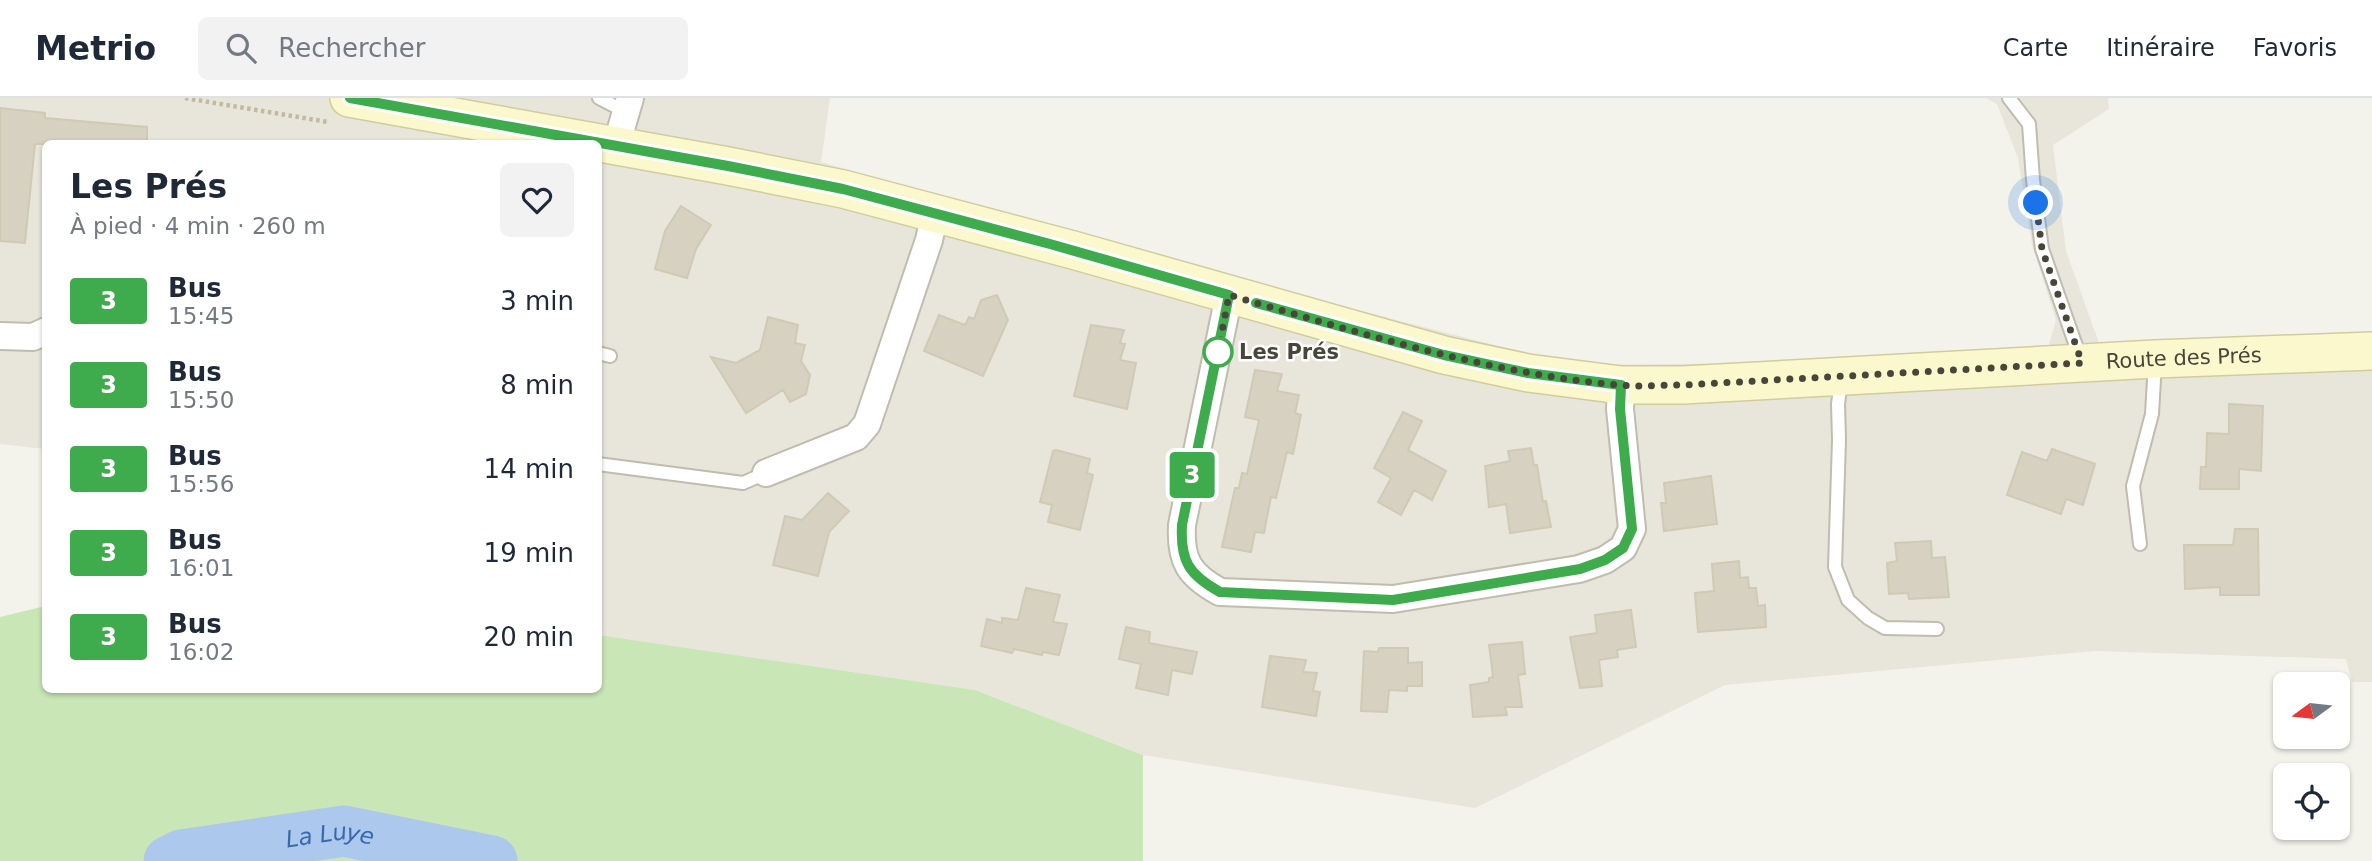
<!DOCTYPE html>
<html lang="fr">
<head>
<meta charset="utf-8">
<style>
	body { margin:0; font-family:"DejaVu Sans",sans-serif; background:#f2f2f3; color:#1f2937; height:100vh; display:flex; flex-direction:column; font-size:26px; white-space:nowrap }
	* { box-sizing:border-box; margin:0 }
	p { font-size:23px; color:#747a83 }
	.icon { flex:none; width:38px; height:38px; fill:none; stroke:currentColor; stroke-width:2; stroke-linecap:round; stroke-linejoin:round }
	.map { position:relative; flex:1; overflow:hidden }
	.panel { position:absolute; left:42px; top:42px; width:560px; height:553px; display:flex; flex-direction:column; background:#fff; border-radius:10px; box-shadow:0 2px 5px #0004 }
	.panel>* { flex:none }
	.badge { padding:0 14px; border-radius:5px; font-size:24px; line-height:46px }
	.needle { width:46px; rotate:255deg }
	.fabs { position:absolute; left:2273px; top:574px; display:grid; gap:14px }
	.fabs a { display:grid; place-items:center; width:77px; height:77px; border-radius:10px; background:#fff; box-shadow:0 2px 5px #0004; font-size:35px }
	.you { position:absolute; width:35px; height:35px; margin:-18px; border:5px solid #fff; border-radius:50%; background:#1a73e8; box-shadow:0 0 0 10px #1a73e833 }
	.map>.badge { position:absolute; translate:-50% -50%; box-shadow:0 0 0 4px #fff }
	.round { display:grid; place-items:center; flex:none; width:74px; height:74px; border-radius:10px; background:#f2f2f3 }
	.headline { display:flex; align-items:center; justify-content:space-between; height:119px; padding:0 28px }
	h1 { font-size:33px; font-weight:800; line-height:52px }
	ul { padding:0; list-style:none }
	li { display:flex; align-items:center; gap:21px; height:84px; padding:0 28px }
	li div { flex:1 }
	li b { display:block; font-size:26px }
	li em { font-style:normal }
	li .badge { min-width:77px; font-weight:700; text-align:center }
	header { display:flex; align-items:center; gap:42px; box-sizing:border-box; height:98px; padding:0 35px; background:#fff; border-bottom:2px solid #e0e1e3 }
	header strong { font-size:33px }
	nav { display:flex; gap:38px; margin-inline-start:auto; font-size:24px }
	.search { width:490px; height:63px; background:#f2f2f3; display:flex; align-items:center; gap:18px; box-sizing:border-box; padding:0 24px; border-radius:10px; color:#747a83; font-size:26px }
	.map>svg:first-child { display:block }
	.residential { fill:#e8e6da }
	.green { fill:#c9e6b7 }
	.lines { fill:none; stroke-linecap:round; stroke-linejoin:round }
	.river { stroke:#acc8ec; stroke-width:51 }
	.building { fill:#d6d1c1; stroke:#d0cab5; stroke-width:2 }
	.lane-casing { stroke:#c0bcae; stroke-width:16 }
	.street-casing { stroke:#c0bcae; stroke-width:30 }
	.secondary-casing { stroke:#d1cc9e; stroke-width:40 }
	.path { stroke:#c0baa0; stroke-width:4.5; stroke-dasharray:3.5 3.5; stroke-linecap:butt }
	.lane { stroke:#fff; stroke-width:12 }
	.street { stroke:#fff; stroke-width:26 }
	.secondary { stroke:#fbf8ce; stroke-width:37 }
	.line-casing { stroke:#fff; stroke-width:16 }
	.line { stroke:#3eac4c; stroke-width:10 }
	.walk { stroke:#484539; stroke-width:7; stroke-dasharray:0 12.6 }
	.stop-dot { fill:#fff; stroke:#3eac4c; stroke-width:3.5 }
	.labels { text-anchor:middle; stroke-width:5; stroke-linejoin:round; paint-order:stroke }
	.stop-label { font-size:21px; font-weight:bold; fill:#484539; stroke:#fff; text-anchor:start }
	.street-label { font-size:21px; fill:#484539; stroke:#fff }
	.water-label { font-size:23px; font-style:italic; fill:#3869ae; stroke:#fff }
</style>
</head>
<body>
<header>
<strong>Metrio</strong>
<div class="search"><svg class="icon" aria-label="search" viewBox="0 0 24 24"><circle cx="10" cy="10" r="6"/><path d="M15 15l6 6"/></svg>Rechercher</div>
<nav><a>Carte</a><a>Itinéraire</a><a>Favoris</a></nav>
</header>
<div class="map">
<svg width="2372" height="763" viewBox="0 0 2372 763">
	<rect width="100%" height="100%" fill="#f4f3eb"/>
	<path class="residential" d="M0 0H830L821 64 1298 197 1573 267 1854 264 2048 250 2056 222 2032 147 2018 60 1997 6 1986 0H2108L2109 11 2053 47 2066 153 2099 245 2372 234V584H2352L2346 561 2096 553 1725 587 1475 710 1143 657 975 592 599 537 598 46H46L45 351 0 346Z"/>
	<path class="green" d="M45 508 46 592H598L599 537 975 592 1143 657V763H0V519Z"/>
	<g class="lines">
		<path class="river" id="s1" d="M169 763 181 757 344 733 492 763"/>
	</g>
	<path class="building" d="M0 10 45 15V20L147 29V45L35 46 25 145 0 143Z
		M681 108 711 127 696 151 687 180 655 171 665 133Z
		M997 197 1008 222 983 278 924 253 939 217 965 227 969 219 974 221 981 202Z
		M768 219 798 227 795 245 805 247 801 263 810 277 806 296 790 304 783 292 746 315 711 259 736 265 760 252Z
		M1091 227 1124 232 1120 245 1125 246 1120 262 1136 265 1127 311 1074 298Z
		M1255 272 1282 276 1277 293 1299 297 1295 315 1301 317 1293 356 1287 354 1276 400 1271 399 1264 435 1255 434 1251 454 1222 449 1235 390H1239L1242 375 1247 376 1259 322 1245 319Z
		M2229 306 2263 308 2261 373 2239 371V391H2200L2201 369H2206L2207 335 2229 336Z
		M1403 314 1422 323 1408 352 1446 373 1432 402 1414 392 1401 417 1378 404 1391 380 1374 370Z
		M1531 350 1534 367H1537L1543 404 1546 403 1551 429 1510 435 1506 406 1489 409 1485 368 1510 363 1508 353Z
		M2052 351 2095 366 2083 407 2066 401 2061 416 2007 397 2022 354 2047 363Z
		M1056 352 1090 361 1087 375 1093 377 1080 432 1048 424 1052 407 1040 404 1053 353Z
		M1711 378 1717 426 1664 433 1661 405H1666L1664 385Z
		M828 395 849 413 829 434 818 478 773 467 785 418 802 422Z
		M2235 431H2258L2259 497H2220V489L2185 491 2184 447H2233Z
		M1931 443 1932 460 1945 459 1949 499 1909 501 1908 495 1889 496 1887 465 1897 463 1895 445Z
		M1739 463 1740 480 1748 479 1749 490H1756L1758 508 1765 507 1766 529 1698 534 1695 495 1714 493 1712 466Z
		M1026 490 1060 497 1053 524 1067 526 1059 557 1043 554 1042 557 1014 551 1012 555 981 548 987 521 1002 525V520L1018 522Z
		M1631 512 1636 549 1617 552 1618 559 1599 562 1602 588 1580 590 1570 539 1597 535 1595 517Z
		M1126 529 1150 534 1149 545 1197 554 1192 576 1172 572 1168 597 1136 590 1141 566 1119 561Z
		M1522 544 1525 576 1518 577 1522 609H1505L1507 617 1473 619 1470 587 1489 584V580L1493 579 1489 547Z
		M1379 550H1408V565L1422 564V588H1407V593L1389 592 1387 614 1361 613 1364 553 1378 554Z
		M1270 558 1306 562 1303 574 1317 575 1313 593 1320 594 1316 618 1262 609Z"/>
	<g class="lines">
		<g class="lane-casing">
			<path id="lane" d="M599 0 626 14
				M2009 0 2029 26 2033 82 2042 151 2081 262
				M598 255 610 258
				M1841 283 1838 306 1839 342 1835 469 1848 502 1868 520 1885 530 1937 531
				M598 366 743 385 766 375
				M2140 446 2133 388 2152 316 2155 264"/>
		</g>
		<g class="street-casing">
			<path id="street" d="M616 48 630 0
				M1229 197 1182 427C1180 463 1189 477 1220 494L1393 501 1579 471 1605 462 1623 450 1632 431 1620 311 1621 287
				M0 238 33 239 46 233
				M766 375 856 339 867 326 929 142 935 115"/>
		</g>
		<g class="secondary-casing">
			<g id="secondary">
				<path id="s2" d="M349 0 728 68 843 91 1073 152 1444 257 1528 275 1621 287H1683L2155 261 2372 253"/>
			</g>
		</g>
		<path class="path" d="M185 0 328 24"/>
		<use href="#lane" class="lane"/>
		<use href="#street" class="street"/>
		<use href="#secondary" class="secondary"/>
	</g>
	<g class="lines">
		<g class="line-casing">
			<path id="line" d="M350 0 728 68 843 91 1050 146 1229 197 1182 427C1180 463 1189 477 1220 494L1393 502 1580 471 1605 462 1623 450 1632 431 1620 311 1621 287 1528 275 1444 257 1256 205"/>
		</g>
		<use href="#line" class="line"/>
		<path class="walk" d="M1218 254 1229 197C1357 234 1486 275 1619 287 1640 289 1662 287 1683 287L2082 265 2042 151 2036 105"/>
	</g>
	<circle class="stop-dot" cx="1218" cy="254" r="14"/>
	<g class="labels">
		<g class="stop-label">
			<text x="1239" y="261">Les Prés</text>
		</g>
		<g class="street-label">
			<text dy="7" stroke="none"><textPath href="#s2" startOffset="1869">Route des Prés</textPath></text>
		</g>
		<g class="water-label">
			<text dy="8" stroke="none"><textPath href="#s1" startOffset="164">La Luye</textPath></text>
		</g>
	</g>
</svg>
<div class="fabs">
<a><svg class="needle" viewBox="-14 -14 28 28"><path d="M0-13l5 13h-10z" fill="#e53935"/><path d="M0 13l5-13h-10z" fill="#747a83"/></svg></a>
<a><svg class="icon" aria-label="locate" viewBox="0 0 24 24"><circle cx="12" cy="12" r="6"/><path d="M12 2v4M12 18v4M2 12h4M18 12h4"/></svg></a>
</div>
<div class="you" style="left:2036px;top:105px"></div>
<b class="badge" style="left:1192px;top:377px;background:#3eac4c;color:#fff">3</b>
<section class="panel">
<div class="headline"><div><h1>Les Prés</h1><p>À pied · 4 min · 260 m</p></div><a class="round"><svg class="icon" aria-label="heart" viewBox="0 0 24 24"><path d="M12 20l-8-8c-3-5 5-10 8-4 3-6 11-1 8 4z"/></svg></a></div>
<ul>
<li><span class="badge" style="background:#3eac4c;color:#fff">3</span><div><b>Bus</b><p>15:45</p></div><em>3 min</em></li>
<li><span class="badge" style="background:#3eac4c;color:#fff">3</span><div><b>Bus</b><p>15:50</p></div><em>8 min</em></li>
<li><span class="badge" style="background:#3eac4c;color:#fff">3</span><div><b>Bus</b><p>15:56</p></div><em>14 min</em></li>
<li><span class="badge" style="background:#3eac4c;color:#fff">3</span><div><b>Bus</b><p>16:01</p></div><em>19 min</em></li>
<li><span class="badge" style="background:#3eac4c;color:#fff">3</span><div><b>Bus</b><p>16:02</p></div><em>20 min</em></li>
</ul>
</section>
</div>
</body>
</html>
